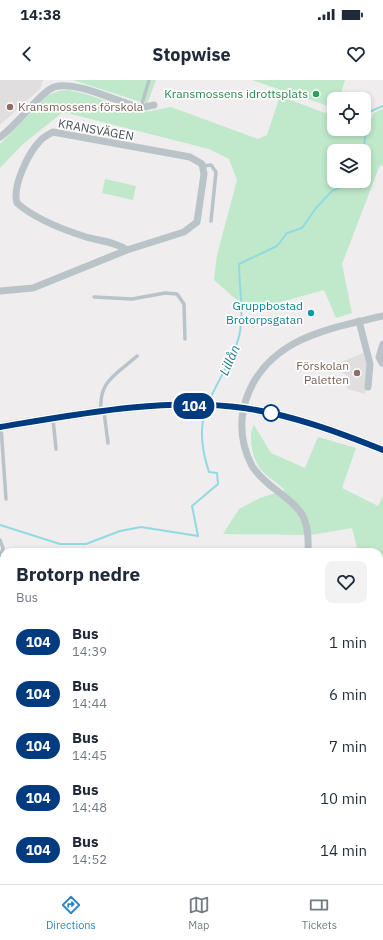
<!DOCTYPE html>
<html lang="en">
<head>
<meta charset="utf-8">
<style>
	body { margin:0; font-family:"IBM Plex Sans",sans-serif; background:#f2f2f3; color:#1f2937; height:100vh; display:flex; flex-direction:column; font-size:15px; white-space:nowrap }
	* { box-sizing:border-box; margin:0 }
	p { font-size:13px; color:#747a83 }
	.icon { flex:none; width:22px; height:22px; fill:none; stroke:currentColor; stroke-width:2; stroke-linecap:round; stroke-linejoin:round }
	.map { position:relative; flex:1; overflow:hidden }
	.details { position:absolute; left:0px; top:468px; width:383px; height:336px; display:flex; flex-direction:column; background:#fff; border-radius:12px 12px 0 0; box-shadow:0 2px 6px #0003 }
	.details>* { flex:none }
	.badge { padding:0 8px; border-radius:13px; font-size:14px; line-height:26px }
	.buttons { position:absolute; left:327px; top:12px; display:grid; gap:8px }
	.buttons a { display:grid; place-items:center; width:44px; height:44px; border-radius:8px; background:#fff; box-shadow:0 2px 6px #0003; font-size:20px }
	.map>.badge { position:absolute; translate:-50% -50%; box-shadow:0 0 0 2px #fff }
	.round { display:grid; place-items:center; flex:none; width:42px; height:42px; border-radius:8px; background:#f2f2f3 }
	.overview { display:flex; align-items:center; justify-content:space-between; height:68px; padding:0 16px }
	h1 { font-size:19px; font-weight:700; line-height:30px }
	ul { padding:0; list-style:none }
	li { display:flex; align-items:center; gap:12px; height:52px; padding:0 16px }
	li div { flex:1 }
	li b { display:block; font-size:15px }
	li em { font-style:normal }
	li .badge { min-width:44px; font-weight:700; text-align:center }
	.status { display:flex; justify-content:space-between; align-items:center; height:28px; padding:0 20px; background:#fff; direction:ltr }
	.status svg { height:11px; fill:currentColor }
	header { display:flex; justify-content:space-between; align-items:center; height:52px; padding:0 16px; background:#fff; font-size:18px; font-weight:700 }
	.tab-bar { display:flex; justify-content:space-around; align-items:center; height:56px; border-top:1px solid #e0e1e3; background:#fff; font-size:11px; color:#747a83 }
	.tab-bar a { display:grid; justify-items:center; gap:2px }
	.tab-bar .active { color:#2d85c9 }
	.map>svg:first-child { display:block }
	.education { fill:#e0dede }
	.green { fill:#bfe9ca; fill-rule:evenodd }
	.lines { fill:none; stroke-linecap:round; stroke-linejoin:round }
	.stream { stroke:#91dae1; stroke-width:2 }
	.service { stroke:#bac3c8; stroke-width:3.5 }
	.minor { stroke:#bac3c8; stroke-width:7 }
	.tertiary { stroke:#bac3c8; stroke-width:9 }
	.rail-casing { stroke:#b0b3b6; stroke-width:3.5 }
	.rail { stroke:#fff; stroke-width:2; stroke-dasharray:6; stroke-linecap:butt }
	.line-casing { stroke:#fff; stroke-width:9 }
	.line { stroke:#003b80; stroke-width:6 }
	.leisure-dot { fill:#2e9e5b; stroke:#fff; stroke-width:1.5 }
	.education-dot { fill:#8d6e63; stroke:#fff; stroke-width:1.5 }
	.culture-dot { fill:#0f9aa8; stroke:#fff; stroke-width:1.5 }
	.stop-dot { fill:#fff; stroke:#003b80; stroke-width:2 }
	.labels { text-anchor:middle; stroke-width:3.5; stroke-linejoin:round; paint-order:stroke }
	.leisure-label { font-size:12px; fill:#27864d; stroke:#fff; text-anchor:end }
	.education-label { font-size:12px; fill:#785e54; stroke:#fff; text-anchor:start }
	.street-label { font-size:12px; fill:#475258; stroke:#fff }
	.culture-label { font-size:12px; fill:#0d838f; stroke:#fff; text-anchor:end }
	.water-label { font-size:13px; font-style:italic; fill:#1b8089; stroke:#fff }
</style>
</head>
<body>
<div class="status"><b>14:38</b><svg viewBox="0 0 49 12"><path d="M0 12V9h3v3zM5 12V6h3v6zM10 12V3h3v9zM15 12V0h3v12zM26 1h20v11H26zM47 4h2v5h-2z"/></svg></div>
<header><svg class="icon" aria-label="back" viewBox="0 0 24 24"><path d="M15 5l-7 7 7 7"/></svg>Stopwise<svg class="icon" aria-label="heart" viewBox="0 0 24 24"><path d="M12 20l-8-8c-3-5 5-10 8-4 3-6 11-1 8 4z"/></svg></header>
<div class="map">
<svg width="383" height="804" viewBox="0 0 383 804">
	<rect width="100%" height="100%" fill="#efeded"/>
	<path class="education" d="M0 0H43L40 9 0 45Z
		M363 273 369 293 365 314 348 309 346 305 349 297 336 288 334 285Z"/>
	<path class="green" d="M73 0H156L147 24Z
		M252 0H345L339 19H334V28Z
		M69 10 89 15 135 32 151 31 171 27 258 59 267 55 280 16 325 33 334 31V49H364V39L370 41 374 33 383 29V86L380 85 342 184 352 233 336 238 324 210 249 231 214 200 217 175 237 100 229 79 209 69 63 32 23 64 0 88V64L47 16 58 11ZM334 71H364V101H334Z
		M105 99 136 106 133 120 102 113Z
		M254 345 271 373 305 388 318 357 356 368 342 408 378 426 383 416V544H379V472H358L352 448 311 455 223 454 239 429 260 418 285 410C278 404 268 397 261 390 253 380 247 356 254 345Z
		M0 498H4V800H379V567H383V804H0Z"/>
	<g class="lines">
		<path class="stream" d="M361 71 364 65 369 32 383 26
			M209 321C218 301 231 281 238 260 245 239 239 206 239 184L277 166 287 153 302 148 316 128 332 111 345 105 347 101
			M0 445 60 464H86L120 451 141 447 198 456 192 426 218 404 217 393 209 392C202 371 198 348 207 327
			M242 804 243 800"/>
		<path class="service" d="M141 27 149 0
			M203 86 211 85 216 92 211 141
			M94 217 132 219 165 213 177 214 184 224 185 259
			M101 331C98 301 117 294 137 276
			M104 332 108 363
			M53 339 56 369
			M1 347 6 419
			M0 460 3 468 0 478"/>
		<path class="minor" d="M0 57C18 45 38 14 54 7 77 0 116 22 139 27 144 28 150 26 154 25
			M0 211 33 208 127 170 184 152 197 142 204 94 202 84 190 77 53 52C48 55 43 57 40 61 28 73 12 107 17 123 35 139 64 150 86 157 100 161 116 162 127 170
			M359 241 370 284 368 307
			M382 283 379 277 383 264
			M308 472C310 433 299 428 271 406 264 400 257 394 252 386 228 339 249 289 293 264 321 249 353 243 383 236"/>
		<path class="tertiary" d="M0 347C78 334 166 317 244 328 292 335 338 352 383 370"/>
		<g class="rail-casing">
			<path id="rail" d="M0 495 4 496
				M379 561H383"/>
		</g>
		<use href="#rail" class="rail"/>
	</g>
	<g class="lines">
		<g class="line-casing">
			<path id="line" d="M0 347C78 334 165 317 244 328 292 335 338 352 383 370"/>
		</g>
		<use href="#line" class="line"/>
	</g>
	<circle class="leisure-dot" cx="316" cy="14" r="4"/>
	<g class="education-dot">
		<circle cx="10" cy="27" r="4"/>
		<circle cx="357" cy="293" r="4"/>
	</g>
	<circle class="culture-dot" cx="311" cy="233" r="4"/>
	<circle class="stop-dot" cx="271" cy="333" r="8"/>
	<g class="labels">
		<g class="leisure-label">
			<text x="308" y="18">Kransmossens idrottsplats</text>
		</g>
		<g class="education-label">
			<text x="18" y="31">Kransmossens förskola</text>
			<text x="349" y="290" text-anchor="end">Förskolan<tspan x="349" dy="14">Paletten</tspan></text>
		</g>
		<g class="street-label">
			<text transform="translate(96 50) rotate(10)" y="4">KRANSVÄGEN</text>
		</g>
		<g class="culture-label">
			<text x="303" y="230">Gruppbostad<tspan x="303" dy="14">Brotorpsgatan</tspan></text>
		</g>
		<g class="water-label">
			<text transform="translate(229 280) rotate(-66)" y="5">Lillån</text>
		</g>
	</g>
</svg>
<div class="buttons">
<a><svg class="icon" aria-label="locate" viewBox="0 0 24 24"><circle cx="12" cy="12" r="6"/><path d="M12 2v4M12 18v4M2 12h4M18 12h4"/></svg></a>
<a><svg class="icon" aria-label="layers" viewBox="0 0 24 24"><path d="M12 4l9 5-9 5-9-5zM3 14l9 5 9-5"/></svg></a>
</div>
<b class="badge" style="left:194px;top:326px;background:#003b80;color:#fff">104</b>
<section class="details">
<div class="overview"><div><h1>Brotorp nedre</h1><p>Bus</p></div><a class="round"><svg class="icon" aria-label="heart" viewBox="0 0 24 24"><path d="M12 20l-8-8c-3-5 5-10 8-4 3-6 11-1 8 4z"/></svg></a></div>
<ul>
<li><span class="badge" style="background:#003b80;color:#fff">104</span><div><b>Bus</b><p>14:39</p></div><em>1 min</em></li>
<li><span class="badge" style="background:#003b80;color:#fff">104</span><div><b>Bus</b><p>14:44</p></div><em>6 min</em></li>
<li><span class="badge" style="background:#003b80;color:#fff">104</span><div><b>Bus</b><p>14:45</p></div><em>7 min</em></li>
<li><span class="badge" style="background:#003b80;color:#fff">104</span><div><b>Bus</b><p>14:48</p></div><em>10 min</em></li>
<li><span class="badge" style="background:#003b80;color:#fff">104</span><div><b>Bus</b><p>14:52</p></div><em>14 min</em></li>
</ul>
</section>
</div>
<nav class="tab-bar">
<a class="active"><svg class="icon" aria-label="directions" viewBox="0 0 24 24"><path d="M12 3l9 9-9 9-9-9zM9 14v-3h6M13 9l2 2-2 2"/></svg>Directions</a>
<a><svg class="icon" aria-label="map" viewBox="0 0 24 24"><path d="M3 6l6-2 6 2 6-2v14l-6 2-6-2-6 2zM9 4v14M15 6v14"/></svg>Map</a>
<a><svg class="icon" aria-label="tickets" viewBox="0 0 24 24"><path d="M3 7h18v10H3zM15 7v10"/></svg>Tickets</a>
</nav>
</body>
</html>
